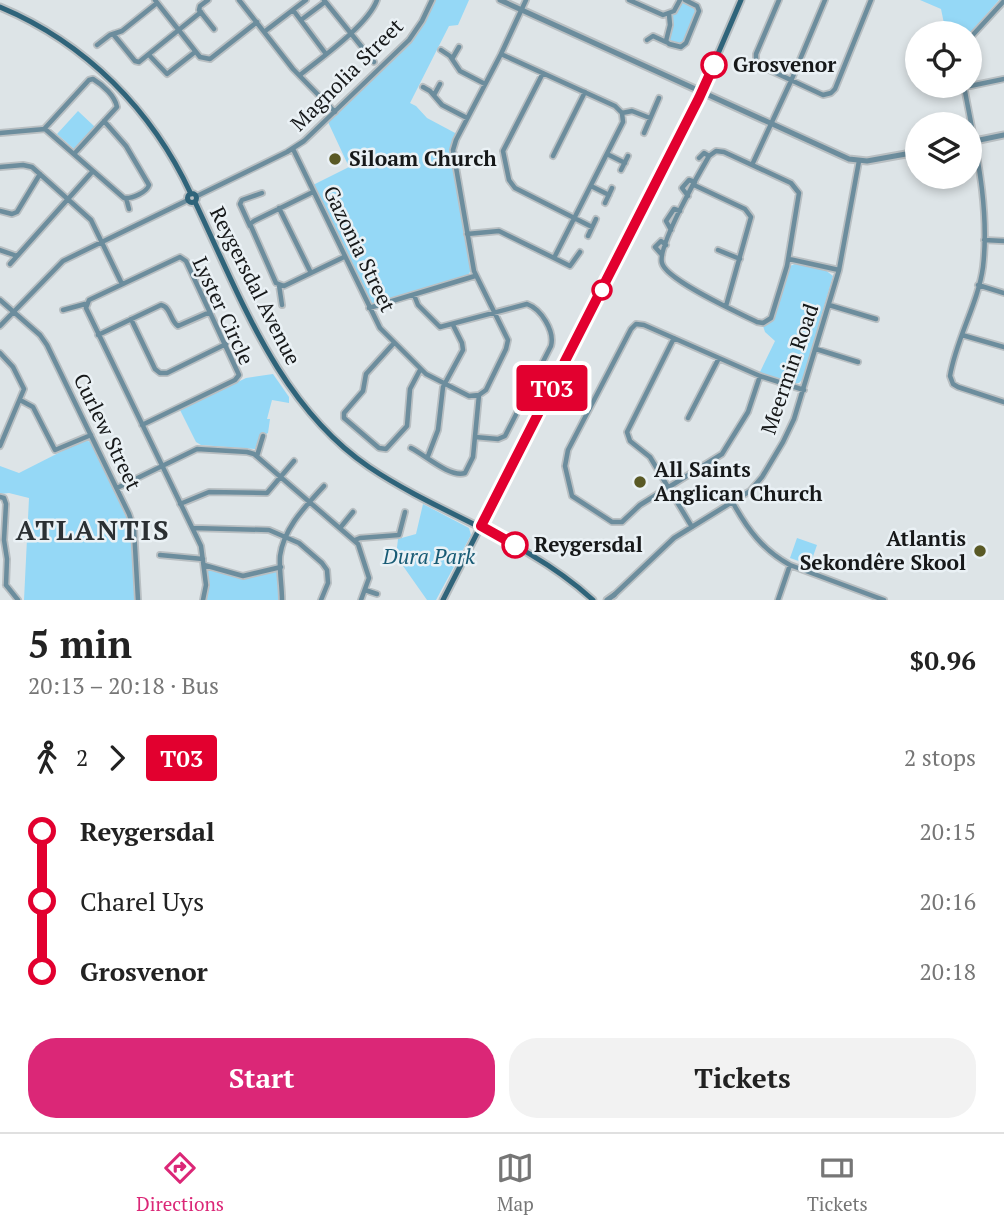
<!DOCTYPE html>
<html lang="en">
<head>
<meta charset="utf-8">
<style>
	body { margin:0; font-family:"PT Serif",serif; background:#f2f2f2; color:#222; height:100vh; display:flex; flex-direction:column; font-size:26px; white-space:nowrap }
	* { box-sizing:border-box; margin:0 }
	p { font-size:23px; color:#767676 }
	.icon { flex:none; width:38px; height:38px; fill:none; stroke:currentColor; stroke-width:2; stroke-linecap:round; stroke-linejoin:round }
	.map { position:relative; height:600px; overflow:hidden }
	.side { display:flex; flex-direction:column; background:#fff; flex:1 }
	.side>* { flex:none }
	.badge { padding:0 14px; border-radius:5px; font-size:24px; line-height:46px }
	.buttons { position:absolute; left:905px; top:21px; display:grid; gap:14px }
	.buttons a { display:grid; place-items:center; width:77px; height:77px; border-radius:50%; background:#fff; box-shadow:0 4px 10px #0003; font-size:35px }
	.map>.badge { position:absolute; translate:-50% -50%; box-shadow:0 0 0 4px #fff }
	.legs { display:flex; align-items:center; gap:10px; height:77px; padding:0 28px; font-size:23px }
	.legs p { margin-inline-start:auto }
	.overview { display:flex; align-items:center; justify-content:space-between; height:119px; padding:0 28px }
	h1 { font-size:38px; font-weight:800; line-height:52px }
	.button { display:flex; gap:14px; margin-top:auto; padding:14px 28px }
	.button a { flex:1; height:80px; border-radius:28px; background:#db2777; color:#fff; font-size:28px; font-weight:800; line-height:80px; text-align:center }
	.button a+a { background:#f2f2f2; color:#222 }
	ul { padding:0 28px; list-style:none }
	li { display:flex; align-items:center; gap:24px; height:70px; font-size:26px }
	li i { display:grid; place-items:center; width:10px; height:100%; margin:0 9px; background:currentColor }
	li i::after { content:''; width:18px; height:18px; margin:-9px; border:5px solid; border-radius:50%; background:#fff }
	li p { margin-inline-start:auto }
	li:first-child i { background:linear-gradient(#0000 50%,currentColor 0) }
	li:last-child i { background:linear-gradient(currentColor 50%,#0000 0) }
	.dock { display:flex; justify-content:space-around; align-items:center; height:98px; border-top:2px solid #e0e0e0; background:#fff; font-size:19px; color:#767676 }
	.dock a { display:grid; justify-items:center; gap:4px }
	.dock .on { color:#db2777 }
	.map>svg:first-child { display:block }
	.green { fill:#95d8f6 }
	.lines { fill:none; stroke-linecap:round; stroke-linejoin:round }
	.minor-casing { stroke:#b9bfc2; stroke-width:8 }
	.tertiary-casing { stroke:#b9bfc2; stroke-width:9 }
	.secondary-casing { stroke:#b9bfc2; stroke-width:9 }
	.minor { stroke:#6c8d9d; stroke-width:4.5 }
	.tertiary { stroke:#6c8d9d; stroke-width:5 }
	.secondary { stroke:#2f647a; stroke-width:5 }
	.line-1-casing { stroke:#fff; stroke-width:16 }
	.line-1 { stroke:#e2002f; stroke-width:10 }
	.stop-1-dot { fill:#fff; stroke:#e2002f; stroke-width:3.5 }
	.poi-dot { fill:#595925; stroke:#eaf1f5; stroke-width:2.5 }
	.labels { text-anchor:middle; stroke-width:5; stroke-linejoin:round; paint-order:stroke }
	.stop-label { font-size:21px; font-weight:bold; fill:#161819; stroke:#eaf1f5; text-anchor:start }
	.street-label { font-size:21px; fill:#161819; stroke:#eaf1f5 }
	.poi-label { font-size:21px; font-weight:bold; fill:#161819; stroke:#eaf1f5; text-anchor:start }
	.park-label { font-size:21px; font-style:italic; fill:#185b75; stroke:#eaf1f5 }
	.district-label { font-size:28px; font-weight:bold; letter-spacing:2px; fill:#2b3033; stroke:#eaf1f5 }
</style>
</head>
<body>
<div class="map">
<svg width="1004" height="600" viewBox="0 0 1004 600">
	<rect width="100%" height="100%" fill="#dde4e7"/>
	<path class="green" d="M435 0H469L458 25 449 26 410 103 416 106 427 118 457 134 452 143 451 154 471 270 467 277 371 304 313 185 349 167 328 122 411 41 420 28Z
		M920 0H999L970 33H946L941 9Z
		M681 3H686L696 8 697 13 681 46 668 39 672 16Z
		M78 111 95 127 74 149 57 134Z
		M797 263 824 269 833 276 803 379 799 383 794 384 759 374 775 341 765 332 763 326 774 319 790 266Z
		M273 374 289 397V403L272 400 267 419H270L268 433 259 438 255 449 201 445 196 442 180 410 246 378Z
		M84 440 91 442 131 527 136 600H24L29 498 9 493 0 494V466L19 473Z
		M423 504 469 528 471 535 436 600H427L396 556 398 539 416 534Z
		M797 538 817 545 810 565 790 558Z
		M209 569 239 578 276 571 278 573 279 600H205L208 588 206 572Z"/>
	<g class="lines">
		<g class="minor-casing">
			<path id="minor" d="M155 0 200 57 210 59 257 22
				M208 0 200 6 199 10 214 29
				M239 0 293 69 335 112
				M324 0 374 62
				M629 0 663 15 674 11 680 0
				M779 0 756 54V61L761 66 823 95 831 93 835 89 871 0
				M293 10 326 54
				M669 14 670 25 666 41 669 44 681 47 686 43 699 11 697 6 685 0
				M301 20 325 2
				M264 32 306 0
				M113 34 135 61 139 62 201 12
				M970 38 1004 1
				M647 40 653 36 666 42
				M97 45 110 35 122 31 157 3
				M441 50 450 56 460 71 485 84
				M149 55 167 74 195 52
				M452 59 459 47
				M543 73 503 151 509 180 515 188 592 227
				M300 75C321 58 368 25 377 0
				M964 86C975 146 990 206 983 267 978 304 956 339 950 376L953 384 958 387 1004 402
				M970 86 1004 79
				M423 87 430 91 442 105 467 118
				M434 95 440 84
				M622 113 632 111 650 118
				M45 128 89 80 93 79C103 85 115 96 117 107L74 154
				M0 133 45 129 124 198C132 199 147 192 149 185L126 146 104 121
				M644 133 659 98
				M293 149 380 328 426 374 469 396 479 395 486 390 506 349 508 340 474 271 453 150 456 140 501 54 526 0
				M716 151 724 152 791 183 799 193 787 266 771 318 763 323 757 322C739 313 666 280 662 263 657 247 699 173 709 156Z
				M607 154 625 163
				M553 156 585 92
				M699 158 704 153 709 156
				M752 165 791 81 825 0
				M0 167 23 165 32 167 91 220 122 284
				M621 170 628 156
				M694 185 745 209 751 217 726 306
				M591 186 609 195
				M313 192 254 221 250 224 276 283 284 286 344 257
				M197 196 287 152 304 141 409 40 422 21 432 0
				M688 196 682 188 689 180 695 182
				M126 198 129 209
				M605 203 612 188
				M279 208 311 273
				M0 211 12 214 17 212 40 174
				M250 226 240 204 242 200 262 193
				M671 230 666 221 674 209 680 211
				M467 234 499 231 554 258 623 122 622 113 615 106 501 54
				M588 236 596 219
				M984 240 1004 241
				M0 250 17 256
				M718 250 740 259
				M662 255 655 247 661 241 666 245
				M554 258 570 266 580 252
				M789 259 839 270
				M10 264 93 171
				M279 285 282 305
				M978 285 1004 293
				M414 295 418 305 440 327 527 304C541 309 555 331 551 346L505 436 498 439 475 437
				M0 300 40 335 47 345 129 514 134 529 138 600
				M829 305 876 319
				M369 308 475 276
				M63 310 85 304
				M131 319 155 369 160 373H167L226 344
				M0 326 63 261 188 200
				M98 335 161 305C171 307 170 321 178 326L210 312
				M962 335 1004 347
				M674 338 627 432 630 441 650 457 692 527
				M394 343 366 374 363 391 344 413V418L379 448 386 449 407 426 410 389 420 370
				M816 349 858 362
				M0 353 13 367 24 389 0 446
				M760 376 748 412 722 454 640 505 622 522H612L572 496 565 466 568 450 631 329 636 324 644 325 760 376 804 390
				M20 400 33 407 55 450 91 435
				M688 418 719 358
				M142 425 235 380 239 375 186 261 180 257 89 300 86 308 201 546 206 585 203 600
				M411 448C425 455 450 478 465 473L473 457 479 395
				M257 456 263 436
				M428 456 438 430 443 387 463 350 462 343 453 325
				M117 488 197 449 247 452 254 454 358 544 369 578 361 600
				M0 497 4 498 6 504 4 540 7 559 6 585
				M733 503C748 530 763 550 790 565L884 600
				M180 504 209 492 267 493 294 461
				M193 528 269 530 299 543 322 563 327 570 328 583 321 600
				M340 528 353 512
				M355 540 360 538 399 535 405 512
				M160 555 203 559
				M204 565 243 576 281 567
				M6 585 18 600
				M365 590 377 594
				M614 595 674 538 750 491 762 477 783 442 794 419 839 270 859 161
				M282 600C282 586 279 570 280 556 284 527 306 506 324 486
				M778 600 790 565"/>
		</g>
		<g class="tertiary-casing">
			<path id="tertiary" d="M500 0 849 159 867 161 917 152
				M970 142 1004 135
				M607 600 614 595"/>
		</g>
		<g class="secondary-casing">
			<path id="secondary" d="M0 7C86 43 152 110 191 194
				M187.5 198a4.5 4.5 0 1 1 9 0a4.5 4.5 0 1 1-9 0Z
				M195 202C240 296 279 406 369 467 442 516 527 539 593 600
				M443 600 699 98 741 0"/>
		</g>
		<use href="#minor" class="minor"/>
		<use href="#tertiary" class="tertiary"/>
		<use href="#secondary" class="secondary"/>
	</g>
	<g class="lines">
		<g class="line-1-casing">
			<path id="line-1" d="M515 545 481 526 699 98 714 65"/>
		</g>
		<use href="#line-1" class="line-1"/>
	</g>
	<g class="stop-1-dot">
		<circle cx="714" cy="65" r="12"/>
		<circle cx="602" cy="290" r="9"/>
		<circle cx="515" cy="545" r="12"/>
	</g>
	<g class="poi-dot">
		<circle cx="335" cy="159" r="7"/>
		<circle cx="640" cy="482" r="7"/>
		<circle cx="980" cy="551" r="7"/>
	</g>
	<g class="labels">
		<g class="stop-label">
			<text x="733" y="72">Grosvenor</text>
			<text x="534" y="552">Reygersdal</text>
		</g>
		<g class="street-label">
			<text transform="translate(347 75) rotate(-45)" y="7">Magnolia Street</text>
			<text transform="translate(359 249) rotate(64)" y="7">Gazonia Street</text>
			<text transform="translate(255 286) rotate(63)" y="7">Reygersdal Avenue</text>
			<text transform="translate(223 311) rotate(65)" y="7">Lyster Circle</text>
			<text transform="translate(790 369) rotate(-71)" y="7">Meermin Road</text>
			<text transform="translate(107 432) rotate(64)" y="7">Curlew Street</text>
		</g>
		<g class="poi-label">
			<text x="349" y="166">Siloam Church</text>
			<text x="654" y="477">All Saints<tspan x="654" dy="24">Anglican Church</tspan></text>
			<text x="966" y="546" text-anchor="end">Atlantis<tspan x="966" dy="24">Sekondêre Skool</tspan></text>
		</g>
		<g class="park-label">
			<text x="429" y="564">Dura Park</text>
		</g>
		<g class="district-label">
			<text x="93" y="540">ATLANTIS</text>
		</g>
	</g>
</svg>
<div class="buttons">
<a><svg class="icon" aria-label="locate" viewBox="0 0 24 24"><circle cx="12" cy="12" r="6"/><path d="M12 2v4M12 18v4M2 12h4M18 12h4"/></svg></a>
<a><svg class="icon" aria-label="layers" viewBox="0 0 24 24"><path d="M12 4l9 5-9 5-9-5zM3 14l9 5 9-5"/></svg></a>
</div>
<b class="badge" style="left:552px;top:388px;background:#e2002f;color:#fff">T03</b>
</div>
<section class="side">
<div class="overview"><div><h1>5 min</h1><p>20:13 – 20:18 · Bus</p></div><b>$0.96</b></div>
<div class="legs"><svg class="icon" aria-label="walk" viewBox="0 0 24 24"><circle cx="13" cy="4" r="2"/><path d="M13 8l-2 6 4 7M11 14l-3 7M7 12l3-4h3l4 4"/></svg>2<svg class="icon" aria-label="forward" viewBox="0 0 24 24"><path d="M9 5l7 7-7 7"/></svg><b class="badge" style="background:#e2002f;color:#fff">T03</b><p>2 stops</p></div>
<ul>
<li><i style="color:#e2002f"></i><b>Reygersdal</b><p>20:15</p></li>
<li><i style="color:#e2002f"></i><span>Charel Uys</span><p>20:16</p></li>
<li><i style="color:#e2002f"></i><b>Grosvenor</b><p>20:18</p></li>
</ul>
<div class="button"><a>Start</a><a>Tickets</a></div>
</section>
<nav class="dock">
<a class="on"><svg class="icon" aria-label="directions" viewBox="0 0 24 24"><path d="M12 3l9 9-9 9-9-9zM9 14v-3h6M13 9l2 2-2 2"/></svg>Directions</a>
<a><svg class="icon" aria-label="map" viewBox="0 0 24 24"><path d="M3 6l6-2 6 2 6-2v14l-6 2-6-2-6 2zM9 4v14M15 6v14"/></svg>Map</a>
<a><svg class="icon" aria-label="tickets" viewBox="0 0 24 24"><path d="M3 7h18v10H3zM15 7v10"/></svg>Tickets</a>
</nav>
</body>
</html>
